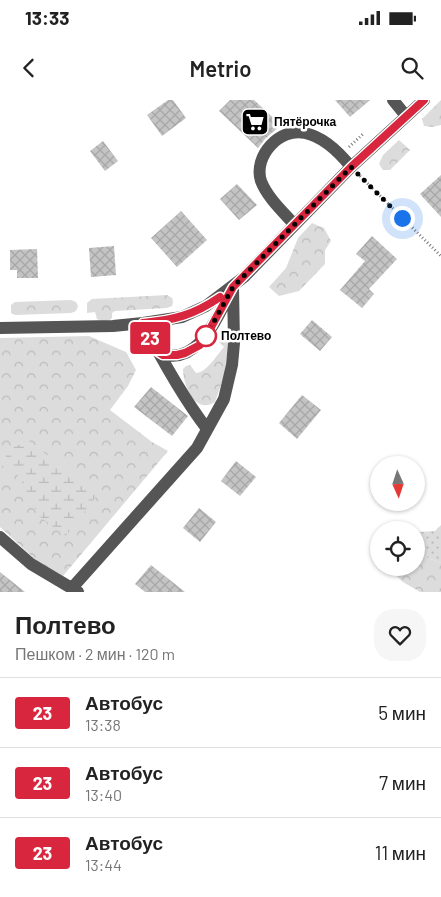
<!DOCTYPE html>
<html lang="ru">
<head>
<meta charset="utf-8">
<style>
	body { margin:0; font-family:Barlow,sans-serif; background:#f6f6f6; color:#222; height:100vh; display:flex; flex-direction:column; font-size:19px; white-space:nowrap }
	* { box-sizing:border-box; margin:0 }
	p { font-size:16px; color:#767676 }
	.icon { flex:none; width:28px; height:28px; fill:none; stroke:currentColor; stroke-width:2; stroke-linecap:round; stroke-linejoin:round }
	.map { position:relative; height:492px; overflow:hidden }
	.panel { display:flex; flex-direction:column; background:#fff; flex:1 }
	.panel>* { flex:none }
	.badge { padding:0 10px; border-radius:4px; font-size:18px; line-height:32px }
	.needle { width:32px; rotate:177deg }
	.buttons { position:absolute; left:370px; top:356px; display:grid; gap:10px }
	.buttons a { display:grid; place-items:center; width:55px; height:55px; border-radius:50%; background:#fff; box-shadow:0 1px 4px #0004; font-size:25px }
	.you { position:absolute; width:25px; height:25px; margin:-12px; border:4px solid #fff; border-radius:50%; background:#1a73e8; box-shadow:0 0 0 8px #1a73e833 }
	.map>.badge { position:absolute; translate:-50% -50%; box-shadow:0 0 0 2px #fff }
	.round { display:grid; place-items:center; flex:none; width:52px; height:52px; border-radius:20px; background:#f6f6f6 }
	.overview { display:flex; align-items:center; justify-content:space-between; height:85px; padding:0 15px }
	h1 { font-size:24px; font-weight:600; line-height:38px }
	ul { padding:0; list-style:none }
	li { display:flex; align-items:center; gap:15px; height:70px; padding:0 15px; border-top:1px solid #e0e0e0 }
	li div { flex:1 }
	li b { display:block; font-size:19px }
	li em { font-style:normal }
	li .badge { min-width:55px; font-weight:700; text-align:center }
	.status { display:flex; justify-content:space-between; align-items:center; height:35px; padding:0 25px; background:#fff; direction:ltr }
	.status svg { height:14px; fill:currentColor }
	header { display:flex; justify-content:space-between; align-items:center; height:65px; padding:0 15px; background:#fff; font-size:22px; font-weight:600 }
	.map>svg:first-child { display:block }
	.grass { fill:url(#grass-dots) }
	.forest { fill:url(#forest-crowns) }
	.wetland { fill:url(#wetland-marsh) }
	.building { fill:url(#building-cross-hatch) }
	.lines { fill:none; stroke-linecap:round; stroke-linejoin:round }
	.path { stroke:#777; stroke-width:3; stroke-dasharray:1 2.5; stroke-linecap:butt }
	.minor { stroke:#555; stroke-width:12 }
	.line-casing { stroke:#fff; stroke-width:11 }
	.line { stroke:#d7263d; stroke-width:8 }
	.walk { stroke:#000; stroke-width:5; stroke-dasharray:0 9 }
	.stop-dot { fill:#fff; stroke:#d7263d; stroke-width:2.5 }
	.labels { text-anchor:middle; stroke-width:5; stroke-linejoin:round; paint-order:stroke }
	.poi-label { font-size:12px; font-weight:bold; fill:#000; stroke:#fff; text-anchor:start }
	.stop-label { font-size:12px; font-weight:bold; fill:#000; stroke:#fff; text-anchor:start }
</style>
</head>
<body>
<div class="status"><b>13:33</b><svg viewBox="0 0 49 12"><path d="M0 12V9h3v3zM5 12V6h3v6zM10 12V3h3v9zM15 12V0h3v12zM26 1h20v11H26zM47 4h2v5h-2z"/></svg></div>
<header><svg class="icon" aria-label="back" viewBox="0 0 24 24"><path d="M15 5l-7 7 7 7"/></svg>Metrio<svg class="icon" aria-label="search" viewBox="0 0 24 24"><circle cx="10" cy="10" r="6"/><path d="M15 15l6 6"/></svg></header>
<div class="map">
<svg width="441" height="492" viewBox="0 0 441 492">
	<defs>
		<pattern id="grass-dots" width="8" height="8" patternUnits="userSpaceOnUse" patternTransform="scale(1.25)"><rect width="8" height="8" fill="#dcdcdc"/><path d="M2 2h.1M6 6h.1" fill="none" stroke="#bbb" stroke-width="1.8" stroke-linecap="round"/></pattern>
		<pattern id="forest-crowns" width="20" height="18" patternUnits="userSpaceOnUse" patternTransform="scale(1.25)"><rect width="20" height="18" fill="#dcdcdc"/><path d="M2 6a3 3 0 1 1 6 0M12 15a3 3 0 1 1 6 0" fill="none" stroke="#bbb"/></pattern>
		<pattern id="wetland-marsh" width="20" height="14" patternUnits="userSpaceOnUse" patternTransform="scale(1.25)"><rect width="20" height="14" fill="#dcdcdc"/><path d="M1 5h8M5 5V1M11 12h8M15 12V8" fill="none" stroke="#bbb"/></pattern>
		<pattern id="building-cross-hatch" width="8" height="8" patternUnits="userSpaceOnUse" patternTransform="scale(1.25)"><rect width="8" height="8" fill="#c4c4c4"/><path d="M0 0l8 8M0 8l8-8" fill="none" stroke="#a7a7a7"/></pattern>
	</defs>
	<rect width="100%" height="100%" fill="#fff"/>
	<path class="grass" d="M441 425V463L416 453V435L418 432 435 431Z"/>
	<path class="forest" d="M441 0V25L432 27 424 26 422 19Z
		M399 40 410 50 390 70H383L379 64 383 55Z
		M312 123 324 128 331 141 325 150V164L299 191 279 196 269 187 286 168 298 138Z
		M167 195 172 198 173 202 172 206 167 208 115 211 112 213V218L109 221H102L97 219 95 212 87 213V203L92 199Z
		M71 200 76 202 78 206 76 211 71 213 15 215 11 213V205L15 202Z
		M226 233H229L225 273 215 302C195 315 183 285 183 269L186 266 190 265 196 273C207 272 217 255 224 247L219 242Z
		M89 236 126 252 136 270 128 286 110 310 152 342 168 351 63 476 36 460 0 427V238Z
		M416 453 441 463V492H420L403 482 388 468H416Z"/>
	<path class="wetland" d="M29 341 98 394 66 436 39 416 19 376 1 365 11 348Z"/>
	<path class="building" d="M168 0H173L186 18 162 36 147 15Z
		M230 0H254L281 25 265 39 258 48 219 11Z
		M335 0H370L350 17Z
		M103 41 118 61 105 71 90 51Z
		M441 75V117L420 94Z
		M237 84 257 105 239 120 220 99Z
		M181 111 207 140 177 167 151 138Z
		M372 136 397 159 369 189 374 194 362 208 340 190 365 161 356 154Z
		M114 146 116 175 91 177 89 148Z
		M37 149 38 178H17V170H10V150Z
		M312 220 332 237 320 251 300 234Z
		M151 287 188 316 172 336 134 307Z
		M302 295 321 310 297 339 279 323Z
		M236 361 256 377 240 396 221 381Z
		M199 408 216 422 200 442 183 428Z
		M151 465 185 492H145L135 484Z
		M0 472 25 492H0Z"/>
	<g class="lines">
		<path class="path" d="M349 47 363 34
			M360 76 441 156"/>
		<path class="minor" d="M393 0 406 16
			M294 124C283 112 267 97 261 81 253 56 280 27 305 33 324 37 339 52 351 67
			M143 223C162 260 182 296 207 329
			M0 228 113 226 143 223 182 217 206 206 244 177 351 67 424 0
			M158 252C197 270 217 217 231 191
			M0 437 31 464 78 492
			M72 488 197 348 224 299 232 265 234 243 233 187"/>
	</g>
	<g class="lines">
		<g class="line-casing">
			<path id="line" d="M220 197C194 215 174 220 143 223L158 252 163 255H177L185 253 200 245 210 229 233 187 351 67 424 0"/>
		</g>
		<use href="#line" class="line"/>
		<path class="walk" d="M206 236 233 187 351 67 402 118"/>
	</g>
	<defs>
		<g id="supermarket-square" transform="scale(1.4375)"><rect x="-9" y="-9" width="18" height="18" rx="4" fill="#000" stroke="#fff"/><path d="M-6-5.5h2.5l.6 2H6L4.5 2H-2.5L-4.4-4H-6ZM-1.5 3.2a1.3 1.3 0 1 0 .1 0ZM3 3.2a1.3 1.3 0 1 0 .1 0Z" fill="#fff"/></g>
	</defs>
	<g fill-rule="evenodd">
		<use href="#supermarket-square" x="255" y="22"/>
	</g>
	<circle class="stop-dot" cx="206" cy="236" r="10"/>
	<g class="labels">
		<g class="poi-label">
			<text x="274" y="26">Пятёрочка</text>
		</g>
		<g class="stop-label">
			<text x="221" y="240">Полтево</text>
		</g>
	</g>
</svg>
<div class="buttons">
<a><svg class="needle" viewBox="-14 -14 28 28"><path d="M0-13l5 13h-10z" fill="#e53935"/><path d="M0 13l5-13h-10z" fill="#767676"/></svg></a>
<a><svg class="icon" aria-label="locate" viewBox="0 0 24 24"><circle cx="12" cy="12" r="6"/><path d="M12 2v4M12 18v4M2 12h4M18 12h4"/></svg></a>
</div>
<div class="you" style="left:402px;top:118px"></div>
<b class="badge" style="left:150px;top:238px;background:#d7263d;color:#fff">23</b>
</div>
<section class="panel">
<div class="overview"><div><h1>Полтево</h1><p>Пешком · 2 мин · 120 m</p></div><a class="round"><svg class="icon" aria-label="heart" viewBox="0 0 24 24"><path d="M12 20l-8-8c-3-5 5-10 8-4 3-6 11-1 8 4z"/></svg></a></div>
<ul>
<li><span class="badge" style="background:#d7263d;color:#fff">23</span><div><b>Автобус</b><p>13:38</p></div><em>5 мин</em></li>
<li><span class="badge" style="background:#d7263d;color:#fff">23</span><div><b>Автобус</b><p>13:40</p></div><em>7 мин</em></li>
<li><span class="badge" style="background:#d7263d;color:#fff">23</span><div><b>Автобус</b><p>13:44</p></div><em>11 мин</em></li>
</ul>
</section>
</body>
</html>
